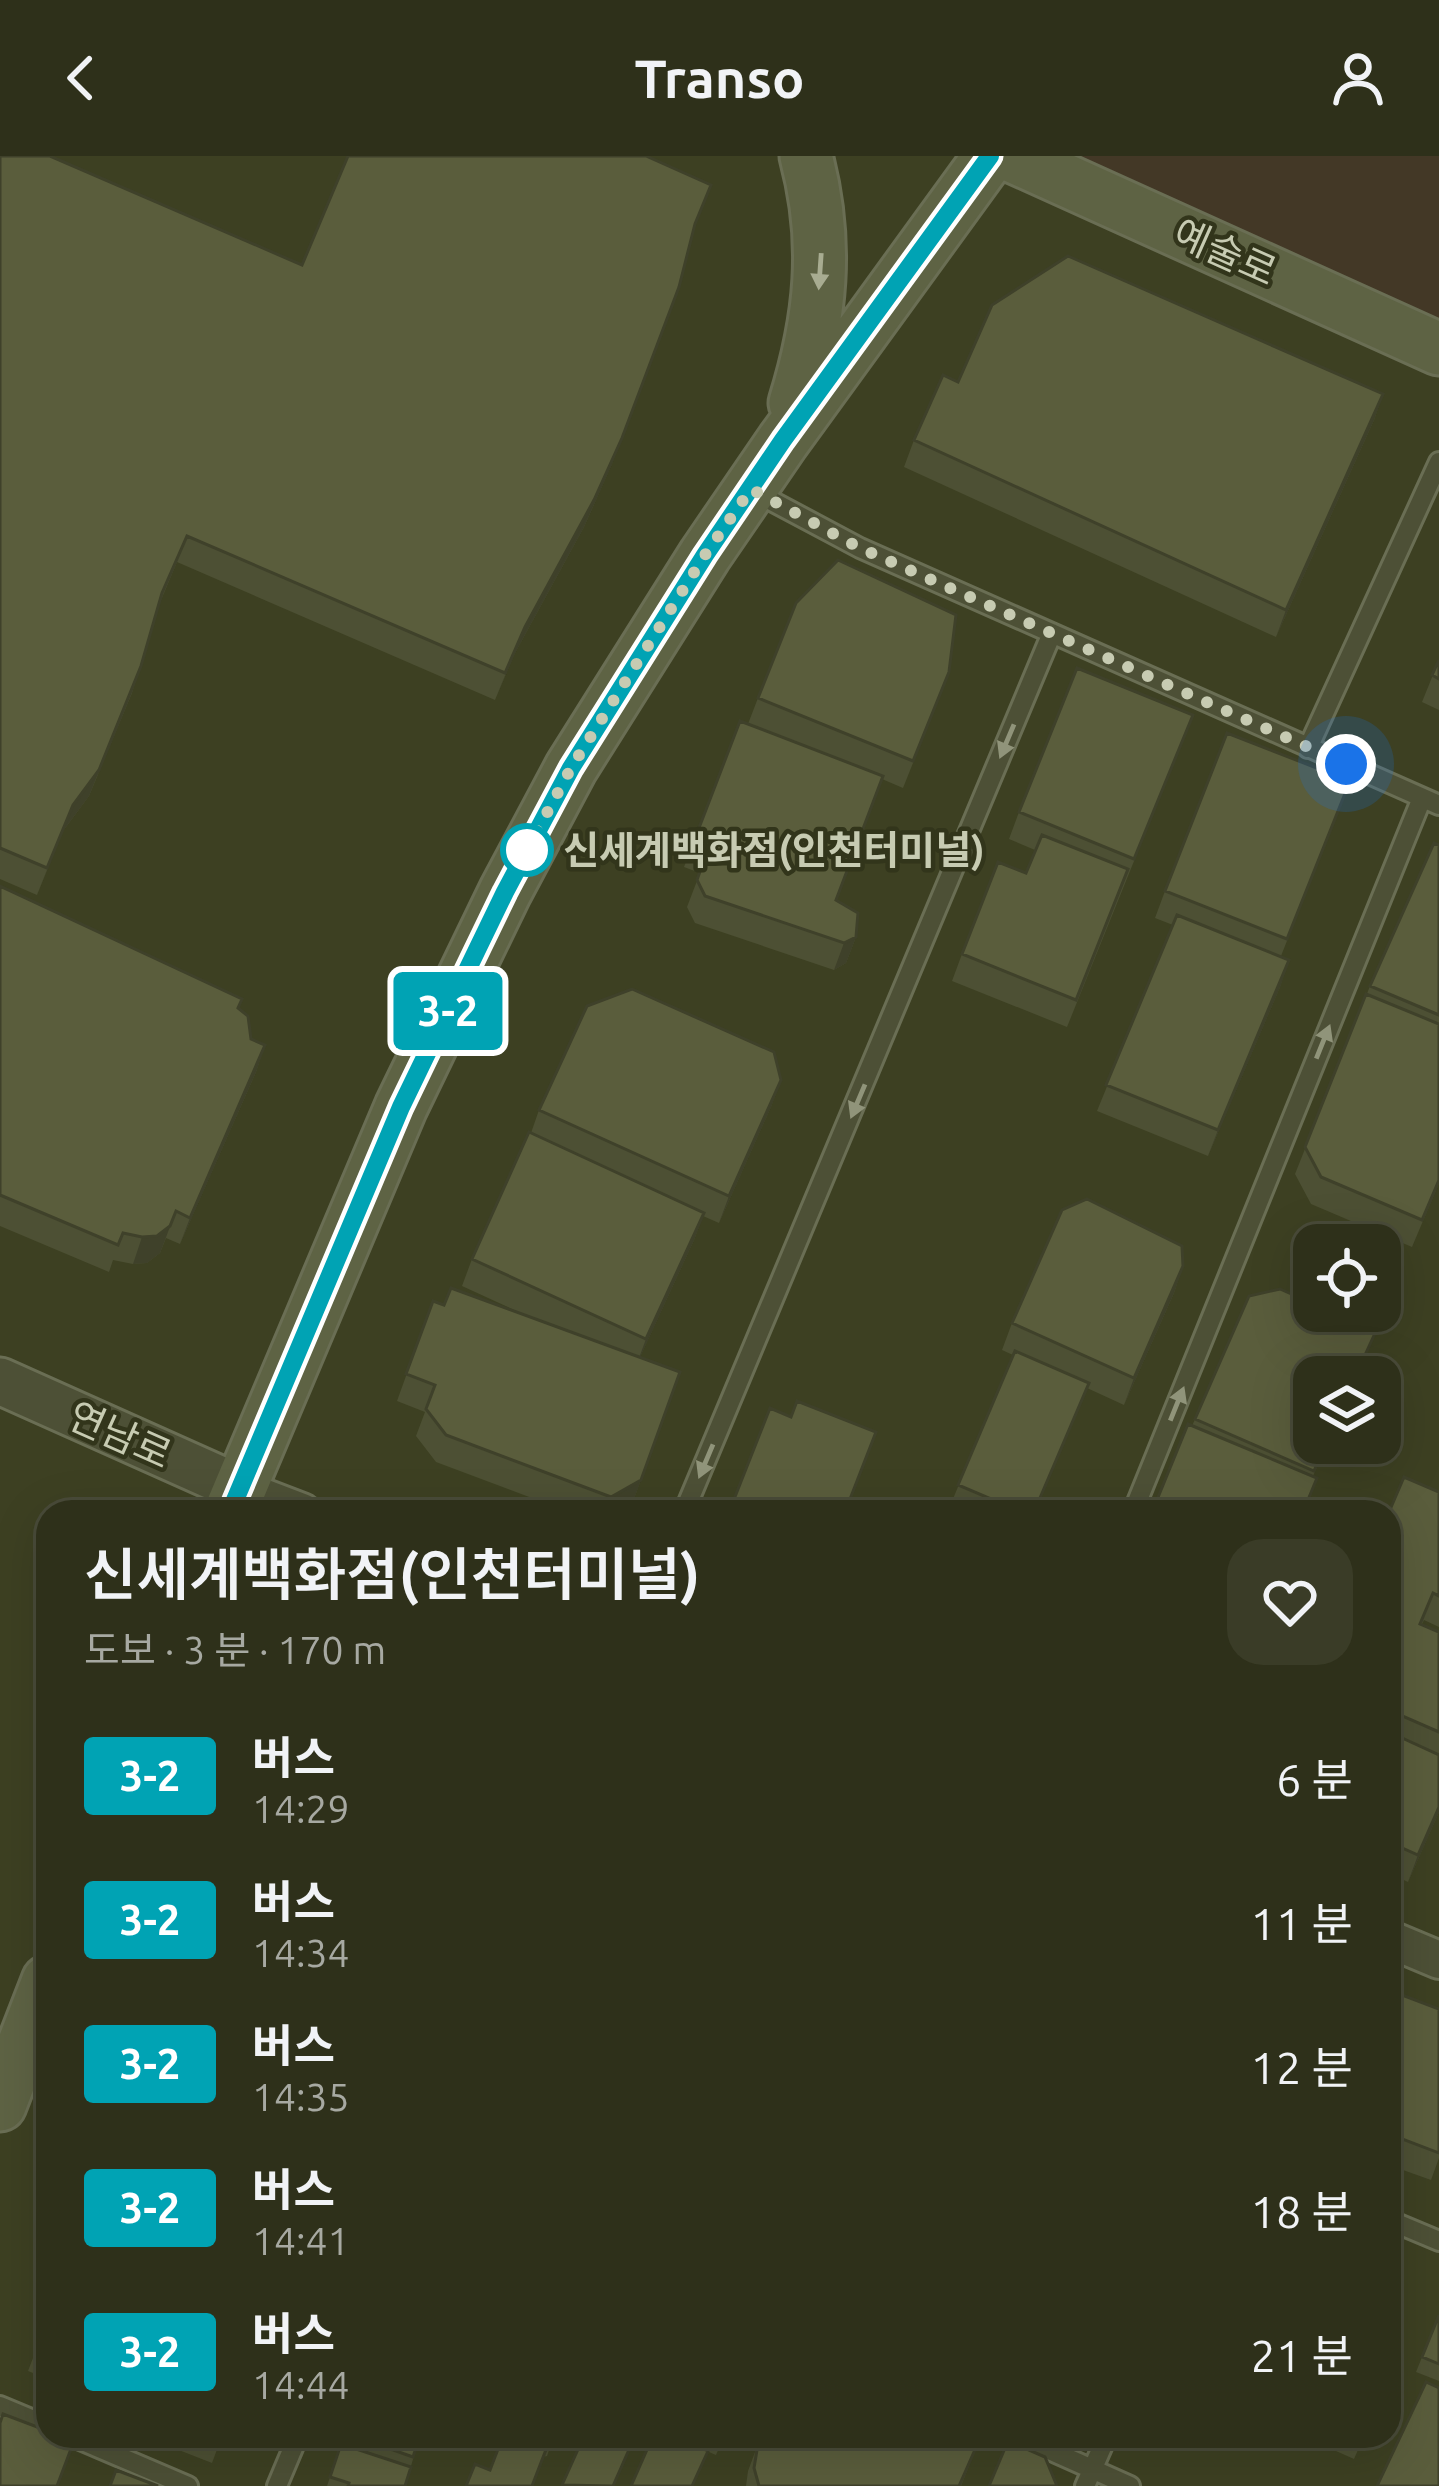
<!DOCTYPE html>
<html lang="ko">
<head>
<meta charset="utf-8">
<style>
	body { margin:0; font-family:Ubuntu,"Noto Sans KR",sans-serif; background:#3a3c27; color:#f1f3f6; height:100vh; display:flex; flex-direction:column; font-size:45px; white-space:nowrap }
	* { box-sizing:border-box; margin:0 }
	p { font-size:39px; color:#a7a9a2 }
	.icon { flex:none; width:66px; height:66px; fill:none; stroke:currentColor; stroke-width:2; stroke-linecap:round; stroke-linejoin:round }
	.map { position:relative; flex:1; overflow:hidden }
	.panel { position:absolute; left:36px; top:1344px; width:1365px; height:948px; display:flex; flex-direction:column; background:#2e301a; border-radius:36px; box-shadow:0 12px 48px #0002,0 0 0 3px #494b39 }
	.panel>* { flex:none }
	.badge { padding:0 24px; border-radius:9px; font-size:42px; line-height:78px }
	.controls { position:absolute; left:1293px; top:1068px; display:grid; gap:24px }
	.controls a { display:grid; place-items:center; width:108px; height:108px; border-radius:24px; background:#2e301a; box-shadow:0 12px 48px #0002,0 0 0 3px #494b39; font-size:60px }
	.you { position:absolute; width:60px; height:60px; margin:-30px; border:9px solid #fff; border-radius:50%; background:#1a73e8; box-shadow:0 0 0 18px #1a73e833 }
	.map>.badge { position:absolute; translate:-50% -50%; box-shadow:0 0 0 6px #fff }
	.round { display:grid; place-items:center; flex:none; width:126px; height:126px; border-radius:36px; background:#3a3c27 }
	.summary { display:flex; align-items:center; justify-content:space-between; height:204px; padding:0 48px }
	h1 { font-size:57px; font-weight:600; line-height:90px }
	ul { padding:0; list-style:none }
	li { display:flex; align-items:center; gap:36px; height:144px; padding:0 48px }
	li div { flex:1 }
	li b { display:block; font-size:45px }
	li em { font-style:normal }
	li .badge { min-width:132px; font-weight:700; text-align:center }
	header { display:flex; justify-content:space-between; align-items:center; height:156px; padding:0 48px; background:#2e301a; font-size:54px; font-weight:600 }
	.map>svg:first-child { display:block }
	.green { fill:#433826 }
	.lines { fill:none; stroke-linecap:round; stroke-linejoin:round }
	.service-casing { stroke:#6a6e54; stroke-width:24 }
	.minor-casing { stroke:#6a6e54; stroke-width:42 }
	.tertiary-casing { stroke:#6a6e54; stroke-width:51 }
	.secondary-casing { stroke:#6a6e54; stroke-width:57 }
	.service { stroke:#4d5036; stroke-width:18 }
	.minor { stroke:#4d5036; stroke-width:36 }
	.tertiary { stroke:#4d5036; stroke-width:45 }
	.secondary { stroke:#5e6344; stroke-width:51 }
	.wall { fill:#4d5034 }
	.shaded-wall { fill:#3f412a }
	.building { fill:#5a5d3c; stroke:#3f412a; stroke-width:3 }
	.oneway { fill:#a8ac91 }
	.oneway2 { fill:#90947a }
	.line-casing { stroke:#fff; stroke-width:27 }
	.line { stroke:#00a3b4; stroke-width:18 }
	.walk { stroke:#c7cbb2; stroke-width:12; stroke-dasharray:0 21.6 }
	.stop-dot { fill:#fff; stroke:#00a3b4; stroke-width:6 }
	.labels { text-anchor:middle; stroke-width:9; stroke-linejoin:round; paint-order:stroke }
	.street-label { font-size:39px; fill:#c7cbb2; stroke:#32351b }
	.stop-label { font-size:39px; font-weight:bold; fill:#c7cbb2; stroke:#32351b; text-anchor:start }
</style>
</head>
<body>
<header><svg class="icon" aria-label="back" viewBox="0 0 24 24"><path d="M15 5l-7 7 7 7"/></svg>Transo<svg class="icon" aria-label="person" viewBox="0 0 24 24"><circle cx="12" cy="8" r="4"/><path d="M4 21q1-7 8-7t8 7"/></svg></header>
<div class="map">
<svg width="1439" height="2330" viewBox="0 0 1439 2330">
	<rect width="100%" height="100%" fill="#3d4022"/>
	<path class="green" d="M1012 0H1439V193Z"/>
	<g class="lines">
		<g class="service-casing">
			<path id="service" d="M751 334 860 392 1439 649
				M1308 592 1439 306
				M684 1356 1052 477
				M1133 1356 1422 642
				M1389 2064 1439 2085
				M0 2250 48 2270
				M71 2280 188 2330
				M1018 2280 1130 2330
				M277 2330 298 2280
				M1085 2330 1107 2280"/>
		</g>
		<g class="minor-casing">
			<path id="minor" d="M239 1332 302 1356
				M1389 1783 1439 1804"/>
		</g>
		<g class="tertiary-casing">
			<path id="tertiary" d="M0 1225 239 1332"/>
		</g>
		<g class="secondary-casing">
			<path id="secondary" d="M1012 0 1439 193
				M795 247C821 163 829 86 806 0
				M230 1356 401 951 505 736 571 612 705 399 783 285 990 0
				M0 1949 48 1825"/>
		</g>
		<use href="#service" class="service"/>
		<use href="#minor" class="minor"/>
		<use href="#tertiary" class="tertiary"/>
		<use href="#secondary" class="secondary"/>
	</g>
	<path class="wall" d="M0 0 302 109 692 76 612 308 584 371 515 497 495 544 177 406 159 449 132 537 89 640 63 675 37 739 0 723Z
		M958 226 1383 238 1374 264 1276 481 904 311 914 284Z
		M1439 504V554L1422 546Z
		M758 542H939L903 632 882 623 837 744 856 781 846 807 834 814 695 767 687 751 700 717 684 711 740 565 748 568Z
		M1193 559 1067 871 952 825 962 798 1026 717 1035 694 1009 683 1019 656Z
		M1350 625 1281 800 1289 804 1280 831 1208 1000 1097 955 1173 769 1155 762 1165 735Z
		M1439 689V1027L1412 1091 1311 1048 1295 1018 1370 830Z
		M0 730 242 843 239 852 251 883 265 889 256 916 180 1088 166 1082 160 1097 147 1107 133 1108 113 1104 109 1116 0 1070Z
		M781 924 771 951 719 1067 703 1060 694 1084 640 1201 680 1216 631 1351 623 1356H569L436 1306 416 1280 425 1256 397 1245 433 1145 444 1149 525 1159 462 1130 472 1103 531 977 539 954Z
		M1183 1110 1174 1137 1124 1249 1087 1232 1035 1356H940L950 1350 1013 1199 1002 1194 1012 1167Z
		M1249 1140 1366 1202 1357 1221H1314V1287H1328L1313 1320 1317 1322 1305 1356H1152L1192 1270Z
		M1439 1336V1471L1424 1464 1422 1468 1439 1476V1656L1408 1726 1389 1717V1356Z
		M1389 1834 1439 1853V2002L1431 2024 1389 2009Z
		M1439 2159V2225L1416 2216Z
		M48 2163V2223L28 2215Z
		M143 2280H222L212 2307Z
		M359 2280H420L405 2330H327L341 2288 355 2292Z
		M500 2280H554L547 2300 490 2314 502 2284 499 2282Z
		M653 2280H724L716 2299 704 2294 708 2295 702 2310Z
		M981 2280 961 2330H746L748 2315 758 2288Z
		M1321 2280H1364L1354 2303 1318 2287Z"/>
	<path class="shaded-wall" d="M679 131 612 308 584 371 515 497 495 544 525 471Z
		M1383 238 1374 264 1276 481 1286 454Z
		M141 510 89 640 63 675 37 739 73 649Z
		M856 781 846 807 834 814 844 787Z
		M1289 804 1280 831 1208 1000 1218 974Z
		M265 889 256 916 180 1088 190 1062Z
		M781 924 771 951 719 1067 729 1040Z
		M176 1055 160 1097 147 1107 133 1108 142 1081Z
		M704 1057 694 1084 636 1210 646 1183Z
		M1183 1110 1174 1137 1124 1249 1134 1222Z
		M641 1324 631 1351 623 1356H606L611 1341Z
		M1439 1651V1656L1408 1726 1418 1699Z"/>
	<path class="building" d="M0 0H50L302 109 348 0H646L711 29 695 68 679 131 622 282 594 344 525 471 505 517 187 380 162 437 141 510 99 614 73 649 47 712 0 692Z
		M1068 100 1383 238 1286 454 914 284 943 219 958 226 992 149Z
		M838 404 956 459 949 516 913 605 758 542 796 447Z
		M1439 504V523L1432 519Z
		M1077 512 1193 559 1134 703 1019 656Z
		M740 565 883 620 836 744 858 757 856 781 844 787 705 740 697 724 709 690 694 685Z
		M1227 577 1350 625 1287 783 1165 735Z
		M1042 679 1128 713 1076 844 962 798 998 706 1026 717Z
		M1434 687 1439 689V859L1370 830Z
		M0 730 242 843 238 852 248 860 251 883 265 889 190 1062 176 1055 170 1070 157 1080 142 1081 123 1077 118 1089 0 1039Z
		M1177 759 1289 804 1218 974 1106 929Z
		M632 833 774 896 781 924 729 1040 539 954 587 850Z
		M1366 838 1439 868V1024L1422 1064 1321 1021 1305 991Z
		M529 976 704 1057 646 1183 472 1103Z
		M1087 1043 1182 1090 1183 1110 1134 1222 1012 1167 1062 1054Z
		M451 1132 680 1216 641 1324 611 1341 446 1279 426 1253 435 1229 406 1218 433 1145 444 1149Z
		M1280 1133 1314 1148V1155H1331L1376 1175 1355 1221H1314V1287H1326L1314 1315 1195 1263 1249 1140Z
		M1015 1195 1089 1227 1034 1356H1022L958 1329Z
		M797 1245 876 1276 845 1356H729L770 1252 791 1261Z
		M1188 1268 1317 1322 1303 1356H1152Z
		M1404 1321 1439 1336V1440L1433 1437 1420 1468 1439 1476V1576L1389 1554V1356Z
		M944 1347 965 1356H940Z
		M1389 1576 1439 1599V1651L1418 1699 1389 1686Z
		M1389 1834 1439 1853V1997L1389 1978Z
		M1439 2159V2208L1422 2201Z
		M48 2163V2199L35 2194Z
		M1426 2226 1439 2232V2330H1377Z
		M3 2258 48 2275V2280H61L74 2285 57 2330H0V2267Z
		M205 2280H222L219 2286Z
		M359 2280H420L413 2301 359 2282Z
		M503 2280H519L547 2291 532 2330H466L475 2308 490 2314Z
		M536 2280H554L552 2286Z
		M584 2280H635L613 2330 562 2329Z
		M653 2280H674L708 2295 692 2330H631Z
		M762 2280H981L959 2330H759L754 2312 758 2288Z
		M1340 2280H1363L1359 2289Z
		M1008 2285 1045 2301 1057 2330H989Z
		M341 2288 411 2311 405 2330H348L349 2327 330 2321Z
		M116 2314 158 2330H110Z"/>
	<defs><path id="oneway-solid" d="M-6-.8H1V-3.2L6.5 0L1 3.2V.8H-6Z" transform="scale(3)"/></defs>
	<use class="oneway" href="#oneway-solid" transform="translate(820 115) rotate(94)"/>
	<g class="oneway2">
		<use href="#oneway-solid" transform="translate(1007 585) rotate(113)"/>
		<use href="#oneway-solid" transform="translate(1323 886) rotate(-68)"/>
		<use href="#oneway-solid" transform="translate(858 945) rotate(113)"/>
		<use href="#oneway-solid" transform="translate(1177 1248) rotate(-68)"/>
		<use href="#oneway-solid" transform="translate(706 1305) rotate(113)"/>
	</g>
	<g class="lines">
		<g class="line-casing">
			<path id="line" d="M230 1356 401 951 505 736 571 612 705 399 783 284 990 0"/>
		</g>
		<use href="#line" class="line"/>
		<path class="walk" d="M527 694 571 612 705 399 751 333 860 392 1346 608"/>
	</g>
	<circle class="stop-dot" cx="527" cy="694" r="24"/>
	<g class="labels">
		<g class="street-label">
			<text transform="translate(1225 96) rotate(24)" y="14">예술로</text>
			<text transform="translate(120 1279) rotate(24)" y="14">연남로</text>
		</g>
		<g class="stop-label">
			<text x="563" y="708">신세계백화점(인천터미널)</text>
		</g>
	</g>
</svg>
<div class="controls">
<a><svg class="icon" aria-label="locate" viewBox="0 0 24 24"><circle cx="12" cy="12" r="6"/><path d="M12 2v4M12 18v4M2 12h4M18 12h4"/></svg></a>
<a><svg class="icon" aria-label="layers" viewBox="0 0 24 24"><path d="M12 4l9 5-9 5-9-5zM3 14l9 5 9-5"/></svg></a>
</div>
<div class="you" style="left:1346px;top:608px"></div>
<b class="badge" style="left:448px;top:855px;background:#00a3b4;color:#fff">3-2</b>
<section class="panel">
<div class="summary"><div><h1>신세계백화점(인천터미널)</h1><p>도보 · 3 분 · 170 m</p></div><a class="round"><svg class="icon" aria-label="heart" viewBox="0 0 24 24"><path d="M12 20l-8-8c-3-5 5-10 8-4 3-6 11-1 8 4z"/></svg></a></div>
<ul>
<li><span class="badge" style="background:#00a3b4;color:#fff">3-2</span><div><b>버스</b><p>14:29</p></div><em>6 분</em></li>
<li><span class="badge" style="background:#00a3b4;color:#fff">3-2</span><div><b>버스</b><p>14:34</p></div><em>11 분</em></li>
<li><span class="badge" style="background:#00a3b4;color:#fff">3-2</span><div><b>버스</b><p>14:35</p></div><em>12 분</em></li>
<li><span class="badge" style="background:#00a3b4;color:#fff">3-2</span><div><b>버스</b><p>14:41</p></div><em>18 분</em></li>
<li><span class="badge" style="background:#00a3b4;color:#fff">3-2</span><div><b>버스</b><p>14:44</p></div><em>21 분</em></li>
</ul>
</section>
</div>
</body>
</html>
